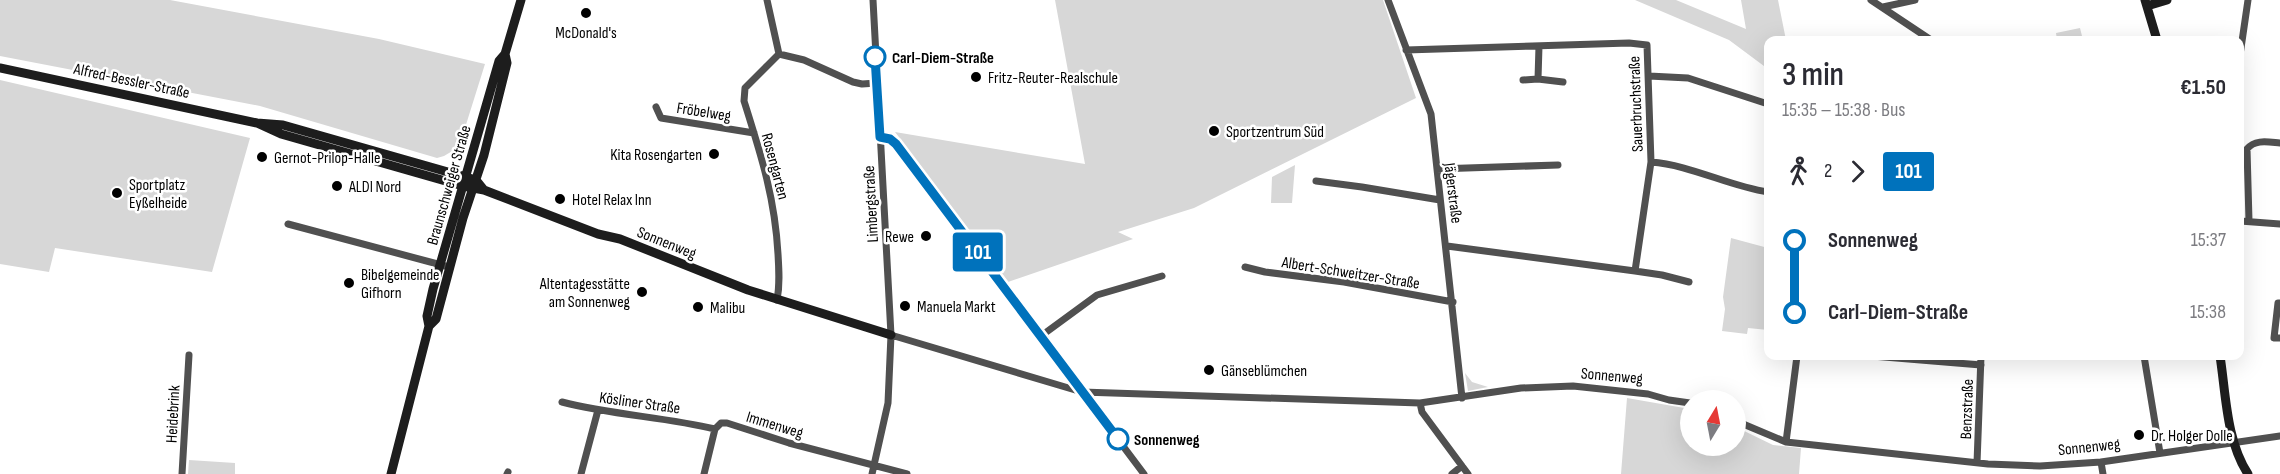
<!DOCTYPE html>
<html lang="en">
<head>
<meta charset="utf-8">
<style>
	body { margin:0; font-family:"Sofia Sans Condensed",sans-serif; background:#f7f7f7; color:#2b2b33; height:100vh; display:flex; flex-direction:column; font-size:22px; white-space:nowrap }
	* { box-sizing:border-box; margin:0 }
	p { font-size:20px; color:#7c7c81 }
	.icon { flex:none; width:33px; height:33px; fill:none; stroke:currentColor; stroke-width:2; stroke-linecap:round; stroke-linejoin:round }
	.map { position:relative; flex:1; overflow:hidden }
	.sheet { position:absolute; left:1764px; top:36px; width:480px; height:324px; display:flex; flex-direction:column; background:#fff; border-radius:12px; box-shadow:0 6px 24px #0002 }
	.sheet>* { flex:none }
	.badge { padding:0 12px; border-radius:4px; font-size:21px; line-height:39px }
	.needle { width:39px; rotate:10deg }
	.fabs { position:absolute; left:1680px; top:390px; display:grid; gap:12px }
	.fabs a { display:grid; place-items:center; width:66px; height:66px; border-radius:50%; background:#fff; box-shadow:0 6px 24px #0002; font-size:30px }
	.map>.badge { position:absolute; translate:-50% -50%; box-shadow:0 0 0 3px #fff }
	.legs { display:flex; align-items:center; gap:9px; height:66px; padding:0 18px; font-size:20px }
	.legs p { margin-inline-start:auto }
	.head { display:flex; align-items:center; justify-content:space-between; height:102px; padding:0 18px }
	h1 { font-size:33px; font-weight:600; line-height:45px }
	ul { padding:0 18px; list-style:none }
	li { display:flex; align-items:center; gap:21px; height:72px; font-size:22px }
	li i { display:grid; place-items:center; width:9px; height:100%; margin:0 8px; background:currentColor }
	li i::after { content:''; width:15px; height:15px; margin:-8px; border:4px solid; border-radius:50%; background:#fff }
	li p { margin-inline-start:auto }
	li:first-child i { background:linear-gradient(#0000 50%,currentColor 0) }
	li:last-child i { background:linear-gradient(currentColor 50%,#0000 0) }
	.map>svg:first-child { display:block }
	.green { fill:#d7d7d7 }
	.lines { fill:none; stroke-linecap:round; stroke-linejoin:round }
	.street { stroke:#505050; stroke-width:7 }
	.secondary { stroke:#1d1d1d; stroke-width:9 }
	.line-1-casing { stroke:#fff; stroke-width:14 }
	.line-1 { stroke:#0072bc; stroke-width:9 }
	.poi-dot { fill:#000; stroke:#fff; stroke-width:2 }
	.stop-1-dot { fill:#fff; stroke:#0072bc; stroke-width:3 }
	.labels { text-anchor:middle; stroke-width:5; stroke-linejoin:round; paint-order:stroke }
	.poi-label { font-size:16px; fill:#000; stroke:#fff; text-anchor:start }
	.stop-label { font-size:16px; font-weight:bold; fill:#000; stroke:#fff; text-anchor:start }
	.street-label { font-size:16px; fill:#000; stroke:#fff }
</style>
</head>
<body>
<div class="map">
<svg width="2280" height="474" viewBox="0 0 2280 474">
	<rect width="100%" height="100%" fill="#fff"/>
	<path class="green" d="M0 0H170L379 39 485 64 459 147 444 156 437 158 260 106 0 56Z
		M1055 0H1383L1416 98 1194 208 1118 232 1133 239 1008 282 895 132 1085 164Z
		M1635 0H1676L1746 29 1741 0H1778L1786 40H1768V69L1729 40Z
		M2080 28 2083 40H2057L2056 33Z
		M0 80 250 138 212 272 55 248 49 272 0 264Z
		M1295 165 1292 203H1271L1272 177Z
		M1731 238 1768 248V330L1748 328 1747 334 1722 331 1725 309 1723 297Z
		M1465 373 1472 382 1488 387 1468 391Z
		M1627 398 1690 409V446H1736V427L1773 445 1801 448 1799 474H1621Z
		M189 460 235 463V474H188Z"/>
	<g class="lines">
		<path class="street" d="M767 0 779 54 804 60 853 82 862 84 877 83
			M1388 0 1431 114 1462 398
			M1871 0 1931 40
			M1883 7 1915 0
			M1539 46 1538 79 1563 82
			M1406 50 1629 43 1647 45 1651 162 1635 271 1447 246
			M2240 55 2248 0
			M1649 76 1688 78 1768 104
			M1523 80 1538 79
			M656 107 661 118 754 133
			M880 137 890 139 896 144 1144 474
			M1651 162C1691 165 1728 186 1768 192
			M1437 169 1558 165
			M1316 181 1362 187 1440 200
			M2240 221 2280 224
			M2249 221 2247 149C2255 139 2268 142 2280 143
			M288 224 449 267
			M1245 267 1265 272 1344 282 1453 302
			M1635 271 1662 275 1689 282
			M777 300C780 285 779 270 778 254 775 198 761 155 744 101L745 88 779 54
			M2280 303H2278L2274 338H2280
			M891 335 1082 392 1420 403 1521 388 1573 386 1648 394 1669 400 1690 403
			M1041 336 1097 295 1162 276
			M1872 356 1981 365
			M2144 356 2160 453
			M562 402C612 415 665 417 715 429
			M1420 403 1422 412 1468 474
			M1736 421 1786 442 1988 464 2040 466 2101 462 2280 436
			M1786 442 1797 356
			M2101 462 2103 474
			M1977 463 1981 356
			M182 474 189 355
			M507 474 508 472
			M581 474 598 410
			M704 474 715 429 721 423H727L789 443 907 474
			M872 474 888 403 891 335 873 0
			M1452 474 1462 466"/>
		<path class="secondary" d="M2145 0 2157 40
			M2147 6 2167 0
			M0 68 257 123 283 125 476 180 484 190
			M257 123 281 134 463 186 484 190 598 234 620 239 748 290 891 335
			M429 326 436 319 463 218 484 155 507 63 505 54
			M2220 356C2226 394 2226 440 2248 474
			M391 474 429 326 427 316 433 289 499 61 505 54 521 0"/>
	</g>
	<g class="lines">
		<g class="line-1-casing">
			<path id="line-1" d="M875 57 880 137 890 139 896 144 1118 439"/>
		</g>
		<use href="#line-1" class="line-1"/>
	</g>
	<g class="poi-dot">
		<circle cx="586" cy="13" r="6"/>
		<circle cx="976" cy="77" r="6"/>
		<circle cx="1214" cy="131" r="6"/>
		<circle cx="714" cy="154" r="6"/>
		<circle cx="262" cy="157" r="6"/>
		<circle cx="337" cy="186" r="6"/>
		<circle cx="117" cy="193" r="6"/>
		<circle cx="560" cy="199" r="6"/>
		<circle cx="926" cy="236" r="6"/>
		<circle cx="349" cy="283" r="6"/>
		<circle cx="642" cy="292" r="6"/>
		<circle cx="905" cy="306" r="6"/>
		<circle cx="698" cy="307" r="6"/>
		<circle cx="1209" cy="370" r="6"/>
		<circle cx="2139" cy="435" r="6"/>
	</g>
	<g class="stop-1-dot">
		<circle cx="875" cy="57" r="10"/>
		<circle cx="1118" cy="439" r="10"/>
	</g>
	<g class="labels">
		<g class="poi-label">
			<text x="586" y="38" text-anchor="middle">McDonald's</text>
			<text x="988" y="83">Fritz-Reuter-Realschule</text>
			<text x="1226" y="137">Sportzentrum Süd</text>
			<text x="702" y="160" text-anchor="end">Kita Rosengarten</text>
			<text x="274" y="163">Gernot-Prilop-Halle</text>
			<text x="129" y="190">Sportplatz<tspan x="129" dy="18">Eyßelheide</tspan></text>
			<text x="349" y="192">ALDI Nord</text>
			<text x="572" y="205">Hotel Relax Inn</text>
			<text x="914" y="242" text-anchor="end">Rewe</text>
			<text x="361" y="280">Bibelgemeinde<tspan x="361" dy="18">Gifhorn</tspan></text>
			<text x="630" y="289" text-anchor="end">Altentagesstätte<tspan x="630" dy="18">am Sonnenweg</tspan></text>
			<text x="917" y="312">Manuela Markt</text>
			<text x="710" y="313">Malibu</text>
			<text x="1221" y="376">Gänseblümchen</text>
			<text x="2151" y="441">Dr. Holger Dolle</text>
		</g>
		<g class="stop-label">
			<text x="892" y="63">Carl-Diem-Straße</text>
			<text x="1134" y="445">Sonnenweg</text>
		</g>
		<g class="street-label">
			<text transform="translate(132 80) rotate(12)" y="6">Alfred-Bessler-Straße</text>
			<text transform="translate(1635 104) rotate(-92)" y="6">Sauerbruchstraße</text>
			<text transform="translate(704 111) rotate(9)" y="6">Fröbelweg</text>
			<text transform="translate(776 166) rotate(75)" y="6">Rosengarten</text>
			<text transform="translate(448 185) rotate(-74)" y="6">Braunschweiger Straße</text>
			<text transform="translate(1454 193) rotate(83)" y="6">Jägerstraße</text>
			<text transform="translate(870 204) rotate(-93)" y="6">Limbergstraße</text>
			<text transform="translate(667 242) rotate(22)" y="6">Sonnenweg</text>
			<text transform="translate(1351 272) rotate(9)" y="6">Albert-Schweitzer-Straße</text>
			<text transform="translate(1612 375) rotate(5)" y="6">Sonnenweg</text>
			<text transform="translate(640 402) rotate(8)" y="6">Kösliner Straße</text>
			<text transform="translate(1966 409) rotate(-88)" y="6">Benzstraße</text>
			<text transform="translate(172 414) rotate(-87)" y="6">Heidebrink</text>
			<text transform="translate(775 424) rotate(17)" y="6">Immenweg</text>
			<text transform="translate(2089 446) rotate(-6)" y="6">Sonnenweg</text>
		</g>
	</g>
</svg>
<div class="fabs">
<a><svg class="needle" viewBox="-14 -14 28 28"><path d="M0-13l5 13h-10z" fill="#e53935"/><path d="M0 13l5-13h-10z" fill="#7c7c81"/></svg></a>
</div>
<b class="badge" style="left:978px;top:252px;background:#0072bc;color:#fff">101</b>
<section class="sheet">
<div class="head"><div><h1>3 min</h1><p>15:35 – 15:38 · Bus</p></div><b>€1.50</b></div>
<div class="legs"><svg class="icon" aria-label="walk" viewBox="0 0 24 24"><circle cx="13" cy="4" r="2"/><path d="M13 8l-2 6 4 7M11 14l-3 7M7 12l3-4h3l4 4"/></svg>2<svg class="icon" aria-label="forward" viewBox="0 0 24 24"><path d="M9 5l7 7-7 7"/></svg><b class="badge" style="background:#0072bc;color:#fff">101</b></div>
<ul>
<li><i style="color:#0072bc"></i><b>Sonnenweg</b><p>15:37</p></li>
<li><i style="color:#0072bc"></i><b>Carl-Diem-Straße</b><p>15:38</p></li>
</ul>
</section>
</div>
</body>
</html>
